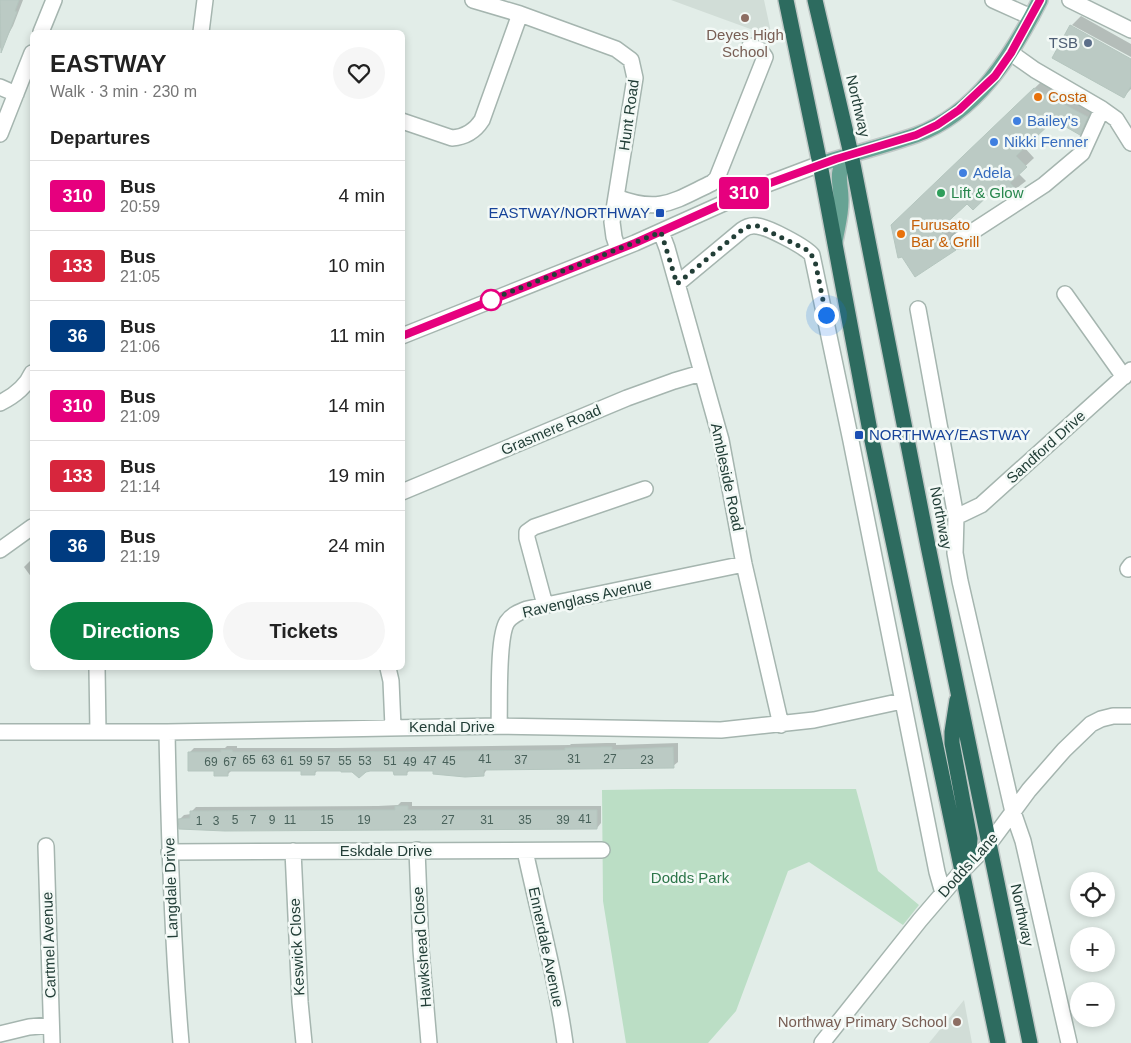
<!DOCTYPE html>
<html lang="en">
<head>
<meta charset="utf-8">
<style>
	body { margin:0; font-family:Arial,sans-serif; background:#f6f6f6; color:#222; height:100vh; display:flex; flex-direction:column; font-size:19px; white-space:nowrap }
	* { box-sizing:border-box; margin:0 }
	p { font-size:16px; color:#767676 }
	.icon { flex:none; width:28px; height:28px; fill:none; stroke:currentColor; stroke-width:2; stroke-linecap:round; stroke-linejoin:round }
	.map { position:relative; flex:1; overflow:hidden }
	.side { position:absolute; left:30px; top:30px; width:375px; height:640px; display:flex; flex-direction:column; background:#fff; border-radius:8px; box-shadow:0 2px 8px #0003 }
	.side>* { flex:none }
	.badge { padding:0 10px; border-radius:4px; font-size:18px; line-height:32px }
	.buttons { position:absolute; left:1070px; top:872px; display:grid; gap:10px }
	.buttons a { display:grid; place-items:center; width:45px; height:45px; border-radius:50%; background:#fff; box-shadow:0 2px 8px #0003; font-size:25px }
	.you { position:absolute; width:25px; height:25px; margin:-12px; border:4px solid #fff; border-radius:50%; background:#1a73e8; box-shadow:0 0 0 8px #1a73e833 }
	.map>.badge { position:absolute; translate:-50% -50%; box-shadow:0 0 0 2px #fff }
	h2 { padding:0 20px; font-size:19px; line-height:45px }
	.round { display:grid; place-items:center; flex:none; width:52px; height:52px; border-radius:26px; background:#f6f6f6 }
	.head { display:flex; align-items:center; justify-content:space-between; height:85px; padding:0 20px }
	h1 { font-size:24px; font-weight:800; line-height:38px }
	.primary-button { display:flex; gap:10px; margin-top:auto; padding:10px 20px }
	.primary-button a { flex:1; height:58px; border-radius:30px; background:#0b8043; color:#fff; font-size:20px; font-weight:800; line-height:58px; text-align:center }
	.primary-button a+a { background:#f6f6f6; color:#222 }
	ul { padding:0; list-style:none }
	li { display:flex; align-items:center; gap:15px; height:70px; padding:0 20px; border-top:1px solid #e0e0e0 }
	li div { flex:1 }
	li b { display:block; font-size:19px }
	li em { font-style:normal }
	li .badge { min-width:55px; font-weight:700; text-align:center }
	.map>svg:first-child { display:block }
	.built { fill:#d1ddd7 }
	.green { fill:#bbdec5 }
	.shadow { fill:#0003 }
	.building { fill:#bbcac4; stroke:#b5c6bf }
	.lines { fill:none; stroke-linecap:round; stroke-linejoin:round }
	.minor-casing { stroke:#a5b5af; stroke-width:18 }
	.major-casing { stroke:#c1c9c7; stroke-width:18 }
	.highway-casing { stroke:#c1c9c7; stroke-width:18 }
	.minor { stroke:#fff; stroke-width:15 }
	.major { stroke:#67a394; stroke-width:15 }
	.highway { stroke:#2d6b5f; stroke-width:15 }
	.line-casing { stroke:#fff; stroke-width:11 }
	.line { stroke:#e6007e; stroke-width:8 }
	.walk { stroke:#223e37; stroke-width:5; stroke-dasharray:0 9 }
	.education-dot { fill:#8d6e63; stroke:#f3f9f6; stroke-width:2 }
	.service-dot { fill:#5c6f8a; stroke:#f3f9f6; stroke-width:2 }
	.food-dot { fill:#e8710a; stroke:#f3f9f6; stroke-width:2 }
	.shop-dot { fill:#3f7fe0; stroke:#f3f9f6; stroke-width:2 }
	.leisure-dot { fill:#2e9e5b; stroke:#f3f9f6; stroke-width:2 }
	.transit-dot { fill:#1a4fb4; stroke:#f3f9f6; stroke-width:2 }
	.stop-dot { fill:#fff; stroke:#e6007e; stroke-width:2.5 }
	.labels { text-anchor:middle; stroke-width:5; stroke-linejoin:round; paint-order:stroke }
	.number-label { font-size:12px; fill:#48615a }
	.education-label { font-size:15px; fill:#785e54; stroke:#f3f9f6 }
	.service-label { font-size:15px; fill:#4e5e75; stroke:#f3f9f6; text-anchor:end }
	.food-label { font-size:15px; fill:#c56008; stroke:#f3f9f6; text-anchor:start }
	.street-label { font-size:15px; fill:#223e37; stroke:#f3f9f6 }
	.shop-label { font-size:15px; fill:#366cbe; stroke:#f3f9f6; text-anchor:start }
	.leisure-label { font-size:15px; fill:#27864d; stroke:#f3f9f6; text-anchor:start }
	.transit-label { font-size:15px; fill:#164399; stroke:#f3f9f6; text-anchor:end }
	.park-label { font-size:15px; fill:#2c7549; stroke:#f3f9f6 }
</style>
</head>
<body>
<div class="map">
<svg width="1131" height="1043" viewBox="0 0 1131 1043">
	<rect width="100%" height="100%" fill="#e2ede8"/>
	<path class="built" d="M671 0H764L772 37Z
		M964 1000 972 1043H929Z"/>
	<path class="green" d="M672 789H856L878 871 919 905 903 925 809 862 788 871 736 1011 708 1043H626L603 901 602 790Z"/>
	<path class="shadow" d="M0 0H23L13 26 0 49Z
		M1081 16 1131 44V57L1072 25V28L1131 60V89L1124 96 1053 58 1071 26Z
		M1042 81 1096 108 1089 124 1080 133 1054 118 1024 147 1034 158 1018 173 1026 181 1008 195 998 184 967 202 948 220 958 230 959 238 963 240 955 249 915 276 893 225Z
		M32 559V578L24 567Z
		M606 743H616V745L678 743V762L673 766 488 768 483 775 434 769 410 770 407 773 395 770 319 769 314 774 302 769 232 770 228 774 215 770 189 753 194 748H225L227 746H237V748H335L570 745 571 744Z
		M401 802H412V806H601V823L597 828 180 819 184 815 191 814V812L196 807 378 806 398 805Z"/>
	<path class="building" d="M0 0H19L15 11 17 12 1 53Z
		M1070 25 1131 59V86L1124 98 1052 58Z
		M1034 88 1088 117 1080 135 1054 120 1016 156 1027 167 1010 183 1018 191 1008 197 998 186 973 210 967 204 940 229 949 239 950 246 956 250 915 277 902 257 898 258 891 225Z
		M601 747H612V750L673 747 674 768 484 770V776L465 777 433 774V771H407V775H394L393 771H370L366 772 359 778 352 772H341V771H315V775H301V771H228V776H214V771H188V752H221V750H232L233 752H329L565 750V748Z
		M395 806H408V810H597V829L225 831 179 829 178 819 190 818V811L373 810H395Z"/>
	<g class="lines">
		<g class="minor-casing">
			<path id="minor" d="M473 0 520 14 616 49 631 60 635 78 612 222 614 237 618 249
				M993 0 1031 17
				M1070 0 1131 30
				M41 32 54 0
				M201 32 205 0
				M1011 53 1035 70 1102 109 1116 119 1131 143
				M0 87 16 94
				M402 121 452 138C466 137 475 131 482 120L520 14
				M0 134 32 53
				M616 197C660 214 674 201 712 183L717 178 765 57 760 50 750 46
				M661 232 667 248 721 440 744 564 781 725
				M958 241 1044 185 1082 153 1102 109
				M677 284 742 230C746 227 751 225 757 226 768 227 806 247 812 255L851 441 937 872 943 893
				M1065 294 1124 377
				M918 309 956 517 955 553 960 581 1013 812 1023 841 1069 1043
				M402 336 635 243 762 186 820 164
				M0 403C14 396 26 387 32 373
				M402 492 627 398 674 381 701 373
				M956 517 981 505 1131 370
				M0 550 32 527
				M1128 569 1131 565
				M545 605 527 538V532L534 527 645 489
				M97 668 98 732
				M388 668 391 681 393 727
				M499 726C500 704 497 638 507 622 512 615 519 612 527 609L744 564
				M0 732H167L499 726 721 730 814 720 902 701
				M167 732C169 836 172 939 181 1043
				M46 846 52 1043
				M417 850 421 950 429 1043
				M293 851 300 1002 304 1043
				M525 851C539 915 556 978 565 1043
				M169 852 602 850
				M0 1034 29 1027 51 1025
				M822 1043 920 920 962 871 989 844 1029 790 1064 750 1091 724 1101 719 1113 716H1131"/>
		</g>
		<g class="major-casing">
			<path id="major" d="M820 164C852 154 884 146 916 135 977 113 1012 55 1040 0
				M835 242C837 229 841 215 841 202 842 182 832 172 851 154"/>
		</g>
		<g class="highway-casing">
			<path id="highway" d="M786 0 820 164 870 431 998 1043
				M815 0 851 154 928 546 1030 1043
				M957 700 952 732V743L970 839 968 860 963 871"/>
		</g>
		<use href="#minor" class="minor"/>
		<use href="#major" class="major"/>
		<use href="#highway" class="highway"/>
	</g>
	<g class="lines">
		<g class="line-casing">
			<path id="line" d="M402 336 635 243 762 186 836 159 916 135 937 125 959 110 995 76 1011 53 1040 0"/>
		</g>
		<use href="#line" class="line"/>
		<path class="walk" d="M491 300 485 302 661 232 677 284 742 230 747 227 758 226 809 251 815 261 826 315"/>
	</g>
	<g class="education-dot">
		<circle cx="745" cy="18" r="5"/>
		<circle cx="957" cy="1022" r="5"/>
	</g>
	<circle class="service-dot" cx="1088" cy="43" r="5"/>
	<g class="food-dot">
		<circle cx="1038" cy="97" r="5"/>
		<circle cx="901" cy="234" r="5"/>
	</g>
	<g class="shop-dot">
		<circle cx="1017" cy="121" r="5"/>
		<circle cx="994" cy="142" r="5"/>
		<circle cx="963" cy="173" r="5"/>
	</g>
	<circle class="leisure-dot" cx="941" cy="193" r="5"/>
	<g class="transit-dot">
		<rect x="655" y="208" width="10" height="10" rx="2.5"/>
		<rect x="854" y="430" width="10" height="10" rx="2.5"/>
	</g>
	<circle class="stop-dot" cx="491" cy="300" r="10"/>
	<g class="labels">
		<g class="number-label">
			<text x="485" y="763">41</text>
			<text x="574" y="763">31</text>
			<text x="610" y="763">27</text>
			<text x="249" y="764">65</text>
			<text x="268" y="764">63</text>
			<text x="521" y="764">37</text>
			<text x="647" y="764">23</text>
			<text x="287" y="765">61</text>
			<text x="306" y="765">59</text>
			<text x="324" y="765">57</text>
			<text x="345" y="765">55</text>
			<text x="365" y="765">53</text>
			<text x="390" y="765">51</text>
			<text x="430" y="765">47</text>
			<text x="449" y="765">45</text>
			<text x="211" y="766">69</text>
			<text x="230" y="766">67</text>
			<text x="410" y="766">49</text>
			<text x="585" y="823">41</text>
			<text x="235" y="824">5</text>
			<text x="253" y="824">7</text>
			<text x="272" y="824">9</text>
			<text x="290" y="824">11</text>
			<text x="327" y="824">15</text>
			<text x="364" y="824">19</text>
			<text x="410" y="824">23</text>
			<text x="448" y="824">27</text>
			<text x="487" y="824">31</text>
			<text x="525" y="824">35</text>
			<text x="563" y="824">39</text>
			<text x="199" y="825">1</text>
			<text x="216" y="825">3</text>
		</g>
		<g class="education-label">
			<text x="745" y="40">Deyes High<tspan x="745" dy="17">School</tspan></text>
			<text x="947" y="1027" text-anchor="end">Northway Primary School</text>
		</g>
		<g class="service-label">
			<text x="1078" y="48">TSB</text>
		</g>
		<g class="food-label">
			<text x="1048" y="102">Costa</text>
			<text x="911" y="230">Furusato<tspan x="911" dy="17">Bar &amp; Grill</tspan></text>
		</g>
		<g class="street-label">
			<text transform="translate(858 106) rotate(77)" y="5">Northway</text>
			<text transform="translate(629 115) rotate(-82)" y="5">Hunt Road</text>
			<text transform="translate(551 430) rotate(-23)" y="5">Grasmere Road</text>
			<text transform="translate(1046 447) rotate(-42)" y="5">Sandford Drive</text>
			<text transform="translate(727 477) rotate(78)" y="5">Ambleside Road</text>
			<text transform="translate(941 518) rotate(79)" y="5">Northway</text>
			<text transform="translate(587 598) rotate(-13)" y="5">Ravenglass Avenue</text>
			<text x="452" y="732">Kendal Drive</text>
			<text x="386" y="856">Eskdale Drive</text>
			<text transform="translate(968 865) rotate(-48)" y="5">Dodds Lane</text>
			<text transform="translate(171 888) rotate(-92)" y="5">Langdale Drive</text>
			<text transform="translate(1022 915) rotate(78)" y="5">Northway</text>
			<text transform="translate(49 945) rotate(-92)" y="5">Cartmel Avenue</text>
			<text transform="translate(297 947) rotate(-93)" y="5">Keswick Close</text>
			<text transform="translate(422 947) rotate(-94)" y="5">Hawkshead Close</text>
			<text transform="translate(546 947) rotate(78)" y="5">Ennerdale Avenue</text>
		</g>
		<g class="shop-label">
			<text x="1027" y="126">Bailey's</text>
			<text x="1004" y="147">Nikki Fenner</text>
			<text x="973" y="178">Adela</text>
		</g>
		<g class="leisure-label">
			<text x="951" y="198">Lift &amp; Glow</text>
		</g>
		<g class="transit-label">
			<text x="650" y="218">EASTWAY/NORTHWAY</text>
			<text x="869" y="440" text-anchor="start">NORTHWAY/EASTWAY</text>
		</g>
		<g class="park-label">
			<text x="690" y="883">Dodds Park</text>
		</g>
	</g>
</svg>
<div class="buttons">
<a><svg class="icon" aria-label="locate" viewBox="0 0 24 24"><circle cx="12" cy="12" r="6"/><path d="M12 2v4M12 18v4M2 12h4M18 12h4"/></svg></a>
<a>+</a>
<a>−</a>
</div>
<div class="you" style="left:826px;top:315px"></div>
<b class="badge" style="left:744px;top:193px;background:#e6007e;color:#fff">310</b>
<section class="side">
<div class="head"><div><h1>EASTWAY</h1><p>Walk · 3 min · 230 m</p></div><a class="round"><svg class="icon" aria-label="heart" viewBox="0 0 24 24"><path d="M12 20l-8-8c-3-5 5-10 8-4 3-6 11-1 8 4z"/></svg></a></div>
<h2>Departures</h2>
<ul>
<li><span class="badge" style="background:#e6007e;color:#fff">310</span><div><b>Bus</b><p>20:59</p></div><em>4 min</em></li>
<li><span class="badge" style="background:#d7263d;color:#fff">133</span><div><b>Bus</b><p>21:05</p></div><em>10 min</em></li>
<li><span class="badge" style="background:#003b80;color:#fff">36</span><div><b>Bus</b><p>21:06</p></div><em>11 min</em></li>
<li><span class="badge" style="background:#e6007e;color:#fff">310</span><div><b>Bus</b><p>21:09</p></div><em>14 min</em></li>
<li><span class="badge" style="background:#d7263d;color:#fff">133</span><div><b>Bus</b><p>21:14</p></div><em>19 min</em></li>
<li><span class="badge" style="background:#003b80;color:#fff">36</span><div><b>Bus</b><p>21:19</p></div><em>24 min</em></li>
</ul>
<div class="primary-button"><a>Directions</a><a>Tickets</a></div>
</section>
</div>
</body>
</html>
